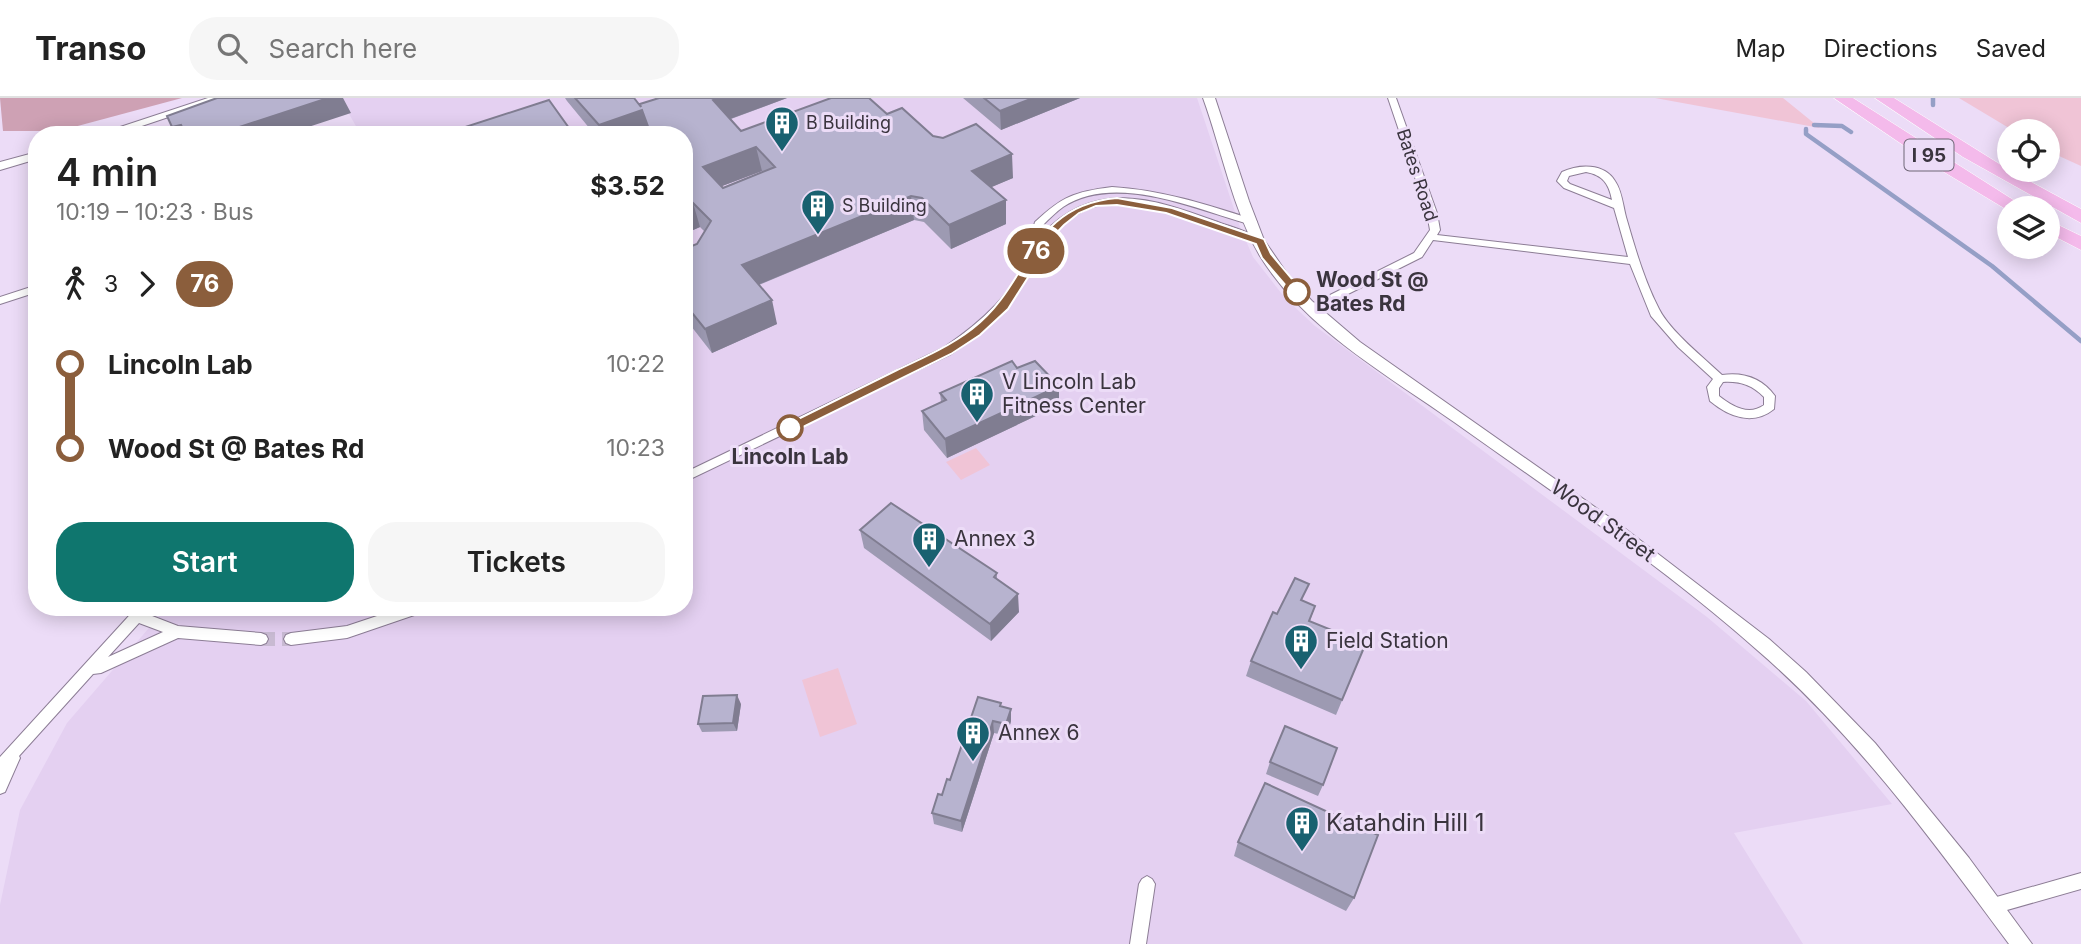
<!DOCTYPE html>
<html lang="en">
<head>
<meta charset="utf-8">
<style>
	body { margin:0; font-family:Inter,sans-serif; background:#f6f6f6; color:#222; height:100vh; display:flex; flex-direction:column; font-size:26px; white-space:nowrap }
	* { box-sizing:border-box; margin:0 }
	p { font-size:23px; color:#767676 }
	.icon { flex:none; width:38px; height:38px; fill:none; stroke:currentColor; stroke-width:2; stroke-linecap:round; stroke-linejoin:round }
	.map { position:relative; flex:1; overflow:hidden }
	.sheet { position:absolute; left:28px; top:28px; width:665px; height:490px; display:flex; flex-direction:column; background:#fff; border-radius:28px; box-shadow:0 4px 18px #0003 }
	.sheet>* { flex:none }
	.badge { padding:0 14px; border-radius:23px; font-size:24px; line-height:46px }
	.buttons { position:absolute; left:1997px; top:21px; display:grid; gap:14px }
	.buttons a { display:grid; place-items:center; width:63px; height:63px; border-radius:50%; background:#fff; box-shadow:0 4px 18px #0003; font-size:35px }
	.map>.badge { position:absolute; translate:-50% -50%; box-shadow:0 0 0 4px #fff }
	.legs { display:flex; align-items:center; gap:10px; height:77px; padding:0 28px; font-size:23px }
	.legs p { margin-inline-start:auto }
	.headline { display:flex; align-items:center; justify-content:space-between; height:119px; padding:0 28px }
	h1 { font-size:38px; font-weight:600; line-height:52px }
	.cta { display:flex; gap:14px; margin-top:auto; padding:14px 28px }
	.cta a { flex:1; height:80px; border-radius:28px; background:#0f766e; color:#fff; font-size:28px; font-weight:600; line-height:80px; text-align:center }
	.cta a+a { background:#f6f6f6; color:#222 }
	ul { padding:0 28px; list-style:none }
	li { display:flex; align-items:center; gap:24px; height:84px; font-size:26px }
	li i { display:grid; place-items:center; width:10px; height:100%; margin:0 9px; background:currentColor }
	li i::after { content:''; width:18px; height:18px; margin:-9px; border:5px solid; border-radius:50%; background:#fff }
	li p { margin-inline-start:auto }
	li:first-child i { background:linear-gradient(#0000 50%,currentColor 0) }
	li:last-child i { background:linear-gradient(currentColor 50%,#0000 0) }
	header { display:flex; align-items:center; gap:42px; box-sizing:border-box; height:98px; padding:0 35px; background:#fff; border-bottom:2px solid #e0e0e0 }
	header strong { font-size:33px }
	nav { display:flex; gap:38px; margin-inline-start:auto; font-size:24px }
	.search { width:490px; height:63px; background:#f6f6f6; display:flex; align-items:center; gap:18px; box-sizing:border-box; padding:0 24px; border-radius:28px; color:#767676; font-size:26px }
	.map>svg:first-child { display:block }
	.built { fill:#e4d0f1 }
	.green { fill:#f0c4d6 }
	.forest { fill:#cea1b4 }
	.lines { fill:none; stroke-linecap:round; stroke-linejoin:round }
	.stream { stroke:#959fc6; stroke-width:4.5 }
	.minor-tunnel { stroke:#c8bad2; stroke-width:14; stroke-dasharray:14 7; stroke-linecap:butt }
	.minor-casing { stroke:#8c7d95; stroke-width:2 }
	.tertiary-casing { stroke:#8c7d95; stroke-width:2 }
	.motorway-casing { stroke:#fff; stroke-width:1 }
	.minor { fill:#fff; fill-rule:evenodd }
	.tertiary { fill:#fff; fill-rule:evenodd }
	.motorway { fill:#f4baeb; fill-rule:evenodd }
	.wall { fill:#9d9ab2; fill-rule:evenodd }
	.shaded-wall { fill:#807d91 }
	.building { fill:#b7b3cf; stroke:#807d91; stroke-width:2; fill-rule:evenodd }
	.line-1 { fill:#8b5e3c; stroke:#fff; stroke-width:2 }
	.stop-1-dot { fill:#fff; stroke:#8b5e3c; stroke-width:3.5 }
	.labels { text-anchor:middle; stroke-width:6; stroke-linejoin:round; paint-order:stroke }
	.far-poi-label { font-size:18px; fill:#3a343e; stroke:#ecdcf7; text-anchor:start }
	.far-street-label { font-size:18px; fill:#3a343e; stroke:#ecdcf7 }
	.shield { fill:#ecdcf7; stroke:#6f6676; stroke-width:2 }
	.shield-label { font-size:19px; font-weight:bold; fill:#3a343e }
	.stop-label { font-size:21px; font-weight:bold; fill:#3a343e; stroke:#ecdcf7; text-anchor:start }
	.poi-label { font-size:21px; fill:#3a343e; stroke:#ecdcf7; text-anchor:start }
	.street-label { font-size:21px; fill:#3a343e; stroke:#ecdcf7 }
	.near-poi-label { font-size:24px; fill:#3a343e; stroke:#ecdcf7; text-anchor:start }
</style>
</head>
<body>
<header>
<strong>Transo</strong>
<div class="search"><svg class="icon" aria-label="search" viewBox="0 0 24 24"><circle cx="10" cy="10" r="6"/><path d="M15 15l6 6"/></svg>Search here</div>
<nav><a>Map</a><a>Directions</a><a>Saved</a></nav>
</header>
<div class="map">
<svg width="2081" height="846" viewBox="0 0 2081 846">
	<rect width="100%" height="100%" fill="#ecdcf7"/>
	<path class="built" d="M340 0H1197L1240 129 1253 159 1285 200 1315 228 1707 519 1806 603 1892 706 1734 735 1803 846H0V807L20 712 67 625 167 509H684V37H361Z"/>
	<path class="green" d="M1655 0H1783L1820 30Z
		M1959 0H2081V68L2048 53V33H2014Z
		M976 350 990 367 961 382 946 364Z
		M838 570 857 626 820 639 802 582Z"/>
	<path class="forest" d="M0 0H182L59 33H3Z"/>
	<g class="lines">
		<path class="stream" d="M1933 0V7
			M1814 27 1842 28 1851 34
			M1806 31V36L1992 168 2081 243"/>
		<path class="minor-tunnel" d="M261 541H291"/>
		<g class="minor-casing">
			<path id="minor" d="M1388 0H1396L1437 115 1440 132 1437 137 1628 159 1614 110 1564 90 1557 83 1562 74C1579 66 1604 65 1615 83 1622 93 1623 108 1626 119 1635 150 1644 182 1659 211 1670 233 1704 260 1722 277 1743 274 1762 280 1775 298L1774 311C1753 328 1729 319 1710 303L1707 289 1713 281 1678 249 1651 218 1630 166 1433 142 1422 159 1316 212H1308V208L1414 155 1430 132 1427 115ZM1586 74C1603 77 1609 86 1612 102L1570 86 1567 83 1569 78ZM1723 284C1740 283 1752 287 1764 299V307C1749 318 1733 309 1719 298V290Z
				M1112 89C1162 92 1208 107 1255 122L1257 124 1252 127C1197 112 1116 74 1063 109 1056 114 1049 121 1043 127V136C1093 81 1153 100 1215 123 1231 129 1252 134 1265 144L1263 146H1257C1212 128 1141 94 1093 109 1073 115 1055 132 1043 148 1037 157 1035 168 1029 177 1008 210 983 234 951 256L684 384V375L943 250C980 225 1016 194 1032 150 1035 142 1032 132 1035 124 1063 98 1074 94 1112 89Z
				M37 187V194L0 206V199Z
				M137 509H151L147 516 178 528 261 535 266 537 268 541 266 545 261 547 178 540 101 575 93 576 19 658 20 660 5 694 0 696V659ZM139 525 163 534 108 559Z
				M404 509H427L426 513 347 540 291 547 286 545 284 541 286 537 291 535 347 528Z
				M2081 775V791L1993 816 1988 813 1985 808 1988 803 1993 800Z
				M1147 778 1152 781 1155 786 1146 846H1130L1139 786 1142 781Z"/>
		</g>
		<g class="tertiary-casing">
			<path id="tertiary" d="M208 0H225L115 37H96Z
				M1203 0H1215L1249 103 1264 142 1290 180 1312 203 1360 244 1619 426 1769 541 1806 574 1875 645 1969 760 2032 846H2009C1932 742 1855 636 1756 551 1662 468 1557 397 1454 324 1386 276 1305 231 1260 158 1232 110 1222 52 1203 0Z
				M37 54V61L0 72V64Z"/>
		</g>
		<g class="motorway-casing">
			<path id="motorway" d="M1834 0H1853L2026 110H2009V113L1934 68Z
				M1875 0H1894L2009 72 2081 111V125L1963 59Z
				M2048 122 2081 138V152L2048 135Z"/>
		</g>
		<use href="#minor" class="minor"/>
		<use href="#tertiary" class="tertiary"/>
		<use href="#motorway" class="motorway"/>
	</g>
	<path class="wall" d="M565 0H634L641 9 656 0H787L731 21 741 33 887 16 933 38 1013 80 991 89 1006 126 951 151 924 124 914 122 759 187 777 226 712 255 684 219V151L697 146 705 134 700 129 684 136V37H595L567 3ZM762 73 763 74 723 90 722 88Z
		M963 0H1080L1001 32Z
		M1017 270 1059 307 947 360 924 332 922 313 941 304 940 295Z
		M860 432 997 475V481L1019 514 991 543 864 450Z
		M1303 503 1315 508 1310 523 1342 543 1363 552 1336 617 1246 578 1251 563 1277 516Z
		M1001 605V608L1011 611V623L1007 638 994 635 962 734 934 726 932 715 950 682Z
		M741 606 737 633 702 634 698 626Z
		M1270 664 1323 687 1318 698 1266 676Z
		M1238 744 1354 800 1346 813 1234 758Z"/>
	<path class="shaded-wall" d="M328 0H343L351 15 284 37H215Z
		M717 0H787L719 25 713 2Z
		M1033 0H1080L1001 32 1000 13Z
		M642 12 650 36 602 37 599 27Z
		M181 27 188 37H177L172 29Z
		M756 49 762 73 709 93 703 69Z
		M1012 56 1013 80 973 97 972 73Z
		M911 98 914 122 748 191 742 167Z
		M1006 102V126L951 151 949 127Z
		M693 105 700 129 684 136V109Z
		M772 202 777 226 712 255 705 231Z
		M1059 288V307L947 360 945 341Z
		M1018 496 1019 514 991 543 990 526Z
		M737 597 741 606 737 633 733 625Z
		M1011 611V623L1007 638 1006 626Z
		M993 623 994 635 962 734 961 723Z"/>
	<path class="building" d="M217 0H328L215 37H186L181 27 172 29 167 18Z
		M575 0H634L641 9 640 6 659 0H717L713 2 741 33 831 0H869L887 16 902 10 933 38 943 40 976 26 1012 56 972 73 1006 102 949 127 922 100 911 98 742 167 772 202 705 231 684 205V151L697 146 711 123 693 105 684 109V37H642L650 34 642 12 599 27ZM756 49 775 69 723 90 703 69Z
		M984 0H1033L1000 13Z
		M549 2 574 37H463L459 31Z
		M1012 263 1017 270 1035 263 1059 288 945 341 922 313 946 302 940 295Z
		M891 405 997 475 994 479 1018 496 990 526 860 432Z
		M1295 480 1309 486 1301 502 1315 508 1309 523 1344 537 1342 543 1363 552 1342 602 1251 563 1273 514 1277 516Z
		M737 597 733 625 698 626 703 598Z
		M978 599 1001 605 1000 608 1011 611 1006 626 993 623 961 723 932 715 938 696 942 697 947 681 950 682Z
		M1285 628 1337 650 1323 687 1270 664Z
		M1265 685 1378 737 1354 800 1238 744Z"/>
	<path class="line-1" d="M1117 100 1172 110 1264 141 1271 156 1303 194 1301 196H1293L1262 160 1256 146 1166 115 1117 107 1096 108 1079 115 1064 127 1043 149 1034 170 1008 211 980 237 951 256 795 333H786V327C823 309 860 290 897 272 923 260 950 248 972 231 1033 184 1027 108 1117 100Z"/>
	<defs>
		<g id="building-pin" transform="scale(1.75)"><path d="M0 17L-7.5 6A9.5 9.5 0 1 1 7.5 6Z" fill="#196170" stroke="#ecdcf7"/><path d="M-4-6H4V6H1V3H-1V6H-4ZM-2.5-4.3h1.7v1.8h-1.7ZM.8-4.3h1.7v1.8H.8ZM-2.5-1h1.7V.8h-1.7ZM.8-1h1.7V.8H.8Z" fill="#fff"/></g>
	</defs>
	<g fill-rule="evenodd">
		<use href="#building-pin" x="782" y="25"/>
		<use href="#building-pin" x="818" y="108"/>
		<use href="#building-pin" x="977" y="296"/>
		<use href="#building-pin" x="929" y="441"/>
		<use href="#building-pin" x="1301" y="543"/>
		<use href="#building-pin" x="973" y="635"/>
		<use href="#building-pin" x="1302" y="725"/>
	</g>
	<g class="stop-1-dot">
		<circle cx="1297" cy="194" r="12"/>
		<circle cx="790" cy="330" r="12"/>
	</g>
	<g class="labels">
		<g class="far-poi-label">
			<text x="806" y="31">B Building</text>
			<text x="842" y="114">S Building</text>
		</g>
		<g class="far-street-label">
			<text transform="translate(1417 77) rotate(72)" y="6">Bates Road</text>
		</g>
		<rect class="shield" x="1904.5" y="41.5" width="49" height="31" rx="5"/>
		<g class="shield-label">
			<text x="1929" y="64">I 95</text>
		</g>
		<g class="stop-label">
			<text x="1316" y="189">Wood St @<tspan x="1316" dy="24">Bates Rd</tspan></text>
			<text x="790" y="366" text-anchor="middle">Lincoln Lab</text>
		</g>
		<g class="poi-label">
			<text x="1002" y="291">V Lincoln Lab<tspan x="1002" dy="24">Fitness Center</tspan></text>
			<text x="954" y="448">Annex 3</text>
			<text x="1326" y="550">Field Station</text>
			<text x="998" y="642">Annex 6</text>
		</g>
		<g class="street-label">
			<text transform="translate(1603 423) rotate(36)" y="7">Wood Street</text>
		</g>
		<g class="near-poi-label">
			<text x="1326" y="733">Katahdin Hill 1</text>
		</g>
	</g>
</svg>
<div class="buttons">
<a><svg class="icon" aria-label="locate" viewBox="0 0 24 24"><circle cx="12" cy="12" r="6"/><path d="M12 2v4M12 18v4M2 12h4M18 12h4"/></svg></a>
<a><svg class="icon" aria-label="layers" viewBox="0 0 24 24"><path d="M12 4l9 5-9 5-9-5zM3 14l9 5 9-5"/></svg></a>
</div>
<b class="badge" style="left:1036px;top:153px;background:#8b5e3c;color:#fff">76</b>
<section class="sheet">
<div class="headline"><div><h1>4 min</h1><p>10:19 – 10:23 · Bus</p></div><b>$3.52</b></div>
<div class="legs"><svg class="icon" aria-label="walk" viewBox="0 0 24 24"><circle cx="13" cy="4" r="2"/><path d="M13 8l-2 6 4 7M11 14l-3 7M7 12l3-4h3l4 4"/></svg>3<svg class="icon" aria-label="forward" viewBox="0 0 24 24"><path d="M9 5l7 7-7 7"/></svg><b class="badge" style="background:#8b5e3c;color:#fff">76</b></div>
<ul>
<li><i style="color:#8b5e3c"></i><b>Lincoln Lab</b><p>10:22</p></li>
<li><i style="color:#8b5e3c"></i><b>Wood St @ Bates Rd</b><p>10:23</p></li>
</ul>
<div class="cta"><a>Start</a><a>Tickets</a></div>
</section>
</div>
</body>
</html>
